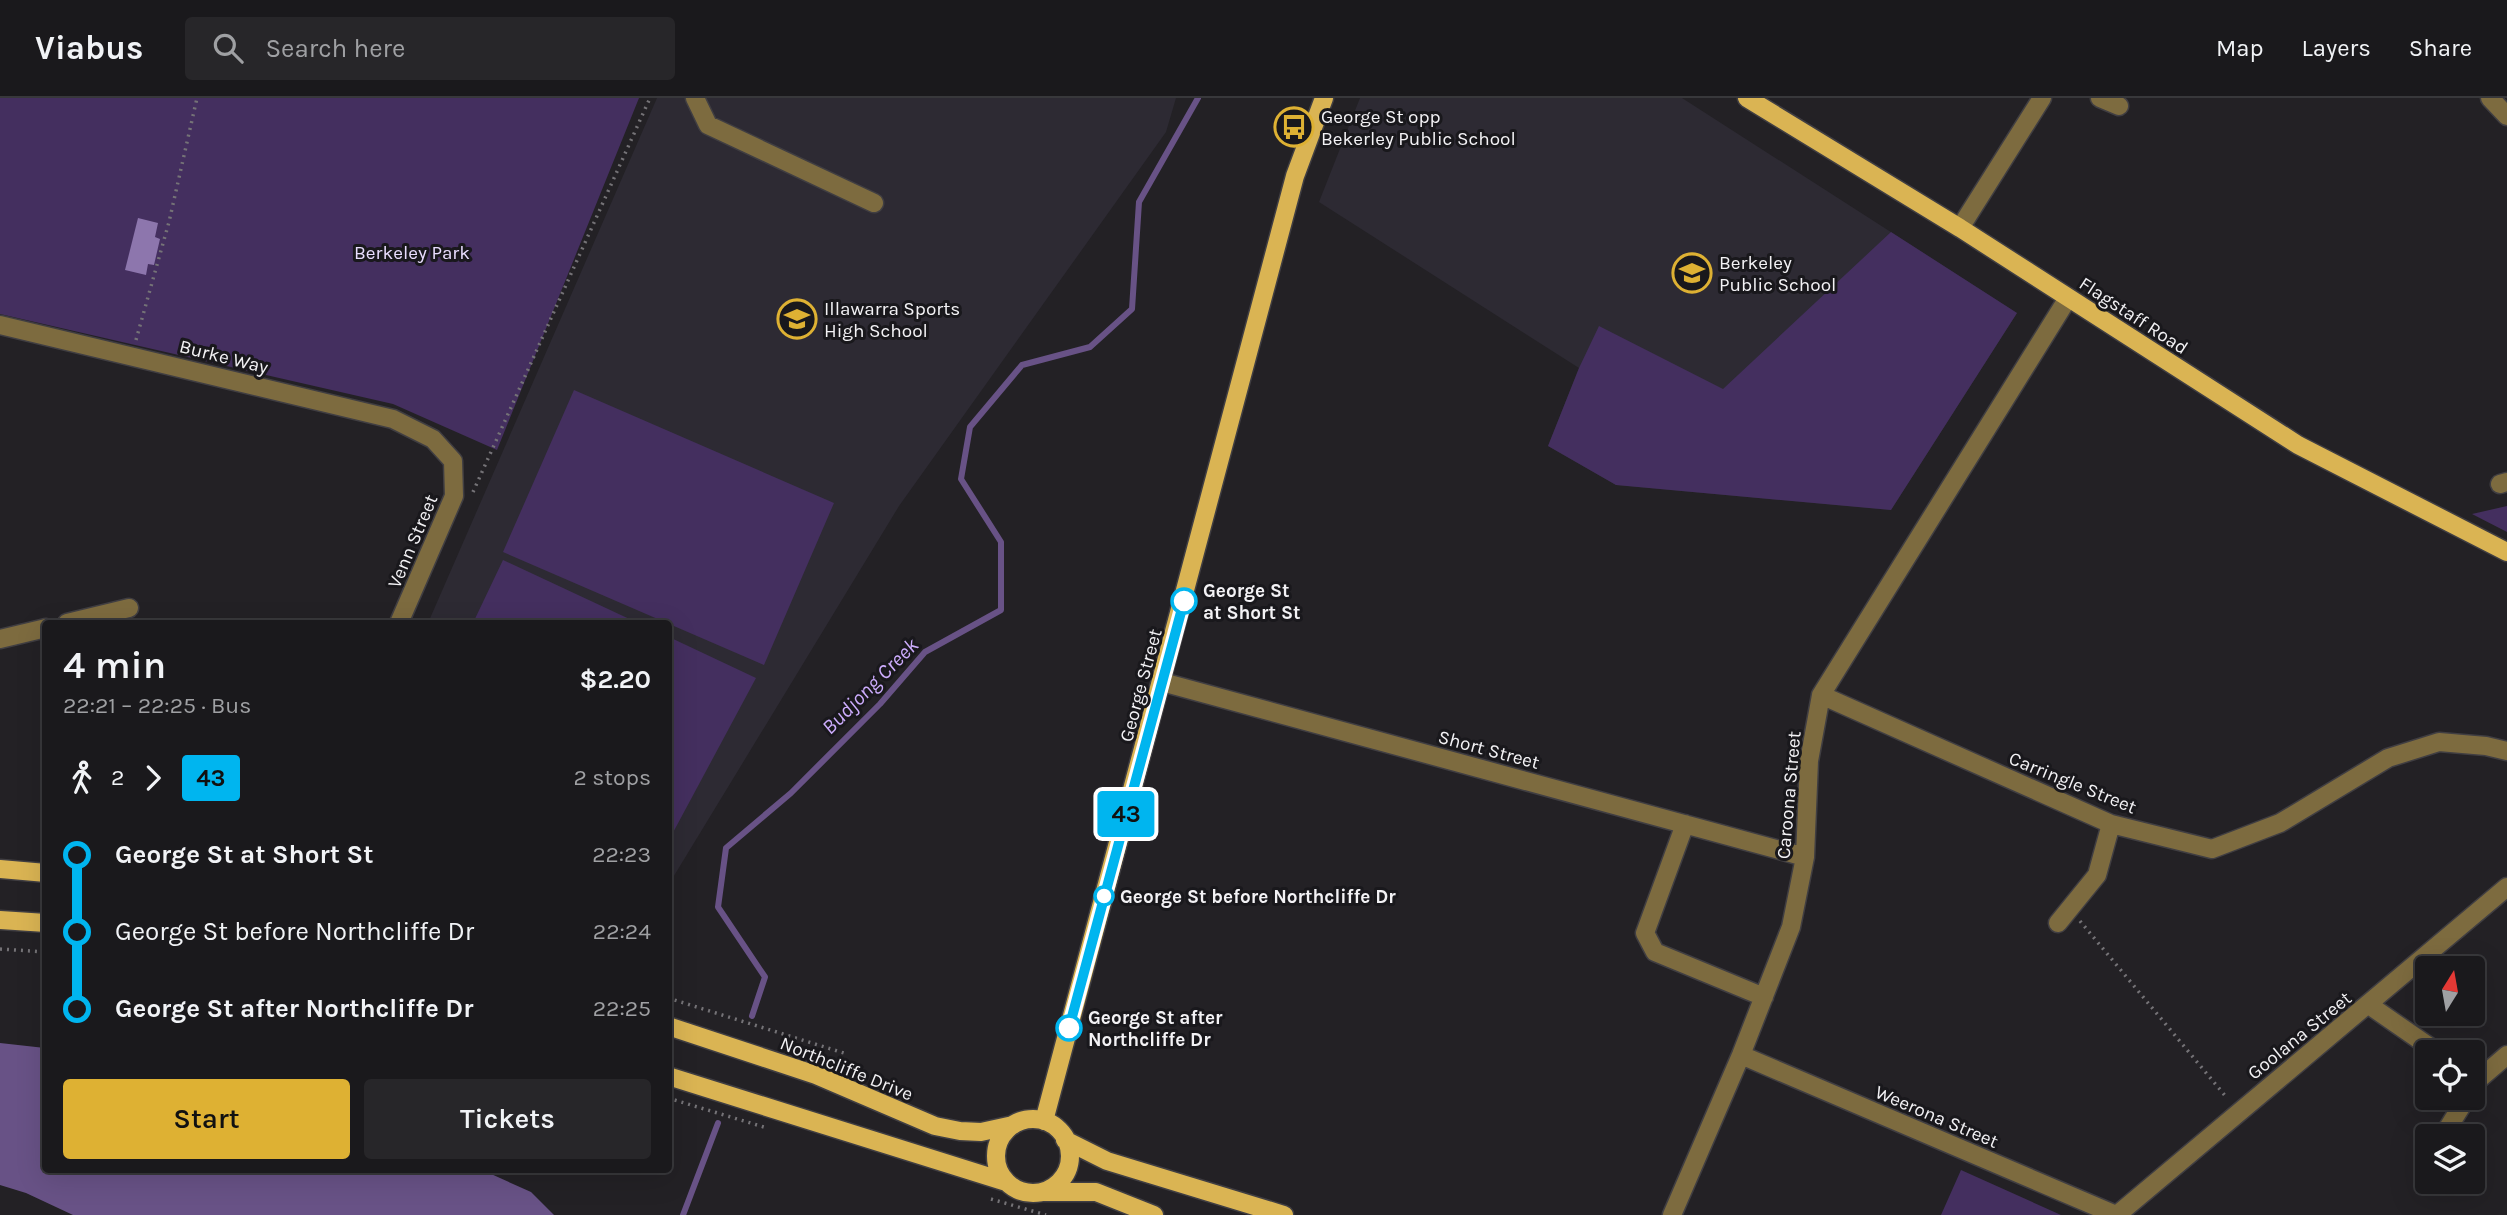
<!DOCTYPE html>
<html lang="en">
<head>
<meta charset="utf-8">
<style>
	body { margin:0; font-family:Karla,sans-serif; background:#272629; color:#f1f3f6; height:100vh; display:flex; flex-direction:column; font-size:26px; white-space:nowrap }
	* { box-sizing:border-box; margin:0 }
	p { font-size:23px; color:#9fa0a3 }
	.icon { flex:none; width:38px; height:38px; fill:none; stroke:currentColor; stroke-width:2; stroke-linecap:round; stroke-linejoin:round }
	.map { position:relative; flex:1; overflow:hidden }
	.details { position:absolute; left:42px; top:522px; width:630px; height:553px; display:flex; flex-direction:column; background:#1a191c; border-radius:7px; box-shadow:0 7px 28px #0002,0 0 0 2px #38383b }
	.details>* { flex:none }
	.badge { padding:0 14px; border-radius:5px; font-size:24px; line-height:46px }
	.needle { width:46px; rotate:11deg }
	.tools { position:absolute; left:2415px; top:858px; display:grid; gap:14px }
	.tools a { display:grid; place-items:center; width:70px; height:70px; border-radius:7px; background:#1a191c; box-shadow:0 7px 28px #0002,0 0 0 2px #38383b; font-size:35px }
	.map>.badge { position:absolute; translate:-50% -50%; box-shadow:0 0 0 4px #fff }
	.legs { display:flex; align-items:center; gap:10px; height:77px; padding:0 21px; font-size:23px }
	.legs p { margin-inline-start:auto }
	.overview { display:flex; align-items:center; justify-content:space-between; height:119px; padding:0 21px }
	h1 { font-size:38px; font-weight:600; line-height:52px }
	.cta { display:flex; gap:14px; margin-top:auto; padding:14px 21px }
	.cta a { flex:1; height:80px; border-radius:7px; background:#deb133; color:#111; font-size:28px; font-weight:600; line-height:80px; text-align:center }
	.cta a+a { background:#272629; color:#f1f3f6 }
	ul { padding:0 21px; list-style:none }
	li { display:flex; align-items:center; gap:24px; height:77px; font-size:26px }
	li i { display:grid; place-items:center; width:10px; height:100%; margin:0 9px; background:currentColor }
	li i::after { content:''; width:18px; height:18px; margin:-9px; border:5px solid; border-radius:50%; background:#1a191c }
	li p { margin-inline-start:auto }
	li:first-child i { background:linear-gradient(#0000 50%,currentColor 0) }
	li:last-child i { background:linear-gradient(currentColor 50%,#0000 0) }
	header { display:flex; align-items:center; gap:42px; box-sizing:border-box; height:98px; padding:0 35px; background:#1a191c; border-bottom:2px solid #38383b }
	header strong { font-size:33px }
	nav { display:flex; gap:38px; margin-inline-start:auto; font-size:24px }
	.search { width:490px; height:63px; background:#272629; display:flex; align-items:center; gap:18px; box-sizing:border-box; padding:0 24px; border-radius:7px; color:#9fa0a3; font-size:26px }
	.map>svg:first-child { display:block }
	.built { fill:#2d2a33 }
	.green { fill:#442f5f }
	.water { fill:#685286 }
	.lines { fill:none; stroke-linecap:round; stroke-linejoin:round }
	.stream { stroke:#685286; stroke-width:6 }
	.building { fill:#8d76ad }
	.minor-casing { stroke:#403e42; stroke-width:21 }
	.major-casing { stroke:#403e42; stroke-width:21 }
	.path { stroke:#757377; stroke-width:3.5; stroke-dasharray:2 5; stroke-linecap:butt }
	.minor { stroke:#7d6b3f; stroke-width:18 }
	.major { stroke:#dab453; stroke-width:18 }
	.line-1-casing { stroke:#fff; stroke-width:16 }
	.line-1 { stroke:#00b5ef; stroke-width:10 }
	.stop-1-dot { fill:#fff; stroke:#00b5ef; stroke-width:3.5 }
	.labels { text-anchor:middle; stroke-width:6; stroke-linejoin:round; paint-order:stroke }
	.poi-label { font-size:19px; fill:#f3f2f5; stroke:#19181c; text-anchor:start }
	.park-label { font-size:19px; fill:#e9ddfe; stroke:#19181c }
	.street-label { font-size:19px; fill:#f3f2f5; stroke:#19181c }
	.stop-label { font-size:19px; font-weight:bold; fill:#f3f2f5; stroke:#19181c; text-anchor:start }
	.water-label { font-size:21px; font-style:italic; fill:#ccacfc; stroke:#19181c }
</style>
</head>
<body>
<header>
<strong>Viabus</strong>
<div class="search"><svg class="icon" aria-label="search" viewBox="0 0 24 24"><circle cx="10" cy="10" r="6"/><path d="M15 15l6 6"/></svg>Search here</div>
<nav><a>Map</a><a>Layers</a><a>Share</a></nav>
</header>
<div class="map">
<svg width="2507" height="1117" viewBox="0 0 2507 1117">
	<rect width="100%" height="100%" fill="#232125"/>
	<path class="built" d="M657 0H1176L1166 34 899 408 669 786 668 525H428Z
		M1360 0H1682L2017 215 1891 412 1616 387 1548 348 1579 270 1319 104Z"/>
	<path class="green" d="M0 0H639L497 352 393 306 0 216Z
		M1891 134 2017 215 1891 412 1616 387 1548 348 1579 270 1599 228 1723 291Z
		M574 292 834 405 764 567 503 454Z
		M2507 408V434L2472 416Z
		M503 462 638 525H473Z
		M669 539 756 580 669 742Z
		M1961 1072 2061 1117H1941Z"/>
	<path class="water" d="M0 945 45 950 46 1071H480L531 1094 554 1117H73L26 1095 0 1087Z"/>
	<g class="lines">
		<path class="stream" d="M752 918 765 879 718 809 726 750 791 695 880 606 925 554 1001 512V444L961 381 970 329 1022 267 1090 249 1132 211 1139 104 1198 0
			M683 1117 718 1025"/>
	</g>
	<path class="building" d="M138 120 158 125 155 139 160 141 154 167 148 166 146 177 125 172Z"/>
	<g class="lines">
		<g class="minor-casing">
			<path id="minor" d="M695 0 708 27 874 105
				M2100 0 2119 8
				M2490 0 2507 18
				M1960 130 2042 0
				M0 227 393 321 433 341 453 363 454 398 399 525
				M2500 386 2507 384
				M67 525 129 510
				M0 541 46 530
				M1162 584 1805 759
				M1821 597 2111 726 2212 751 2280 725 2388 660 2439 644 2486 648 2507 653
				M1685 726 1645 835 1655 854 1764 899
				M2058 825 2097 777 2111 726
				M2369 907 2437 954
				M1741 957 2116 1117
				M2473 979 2478 982 2507 957
				M2443 1038 2467 999
				M1672 1117 1741 957 1791 829 1805 759 1809 663 1821 597 2068 200
				M2117 1117 2507 789"/>
		</g>
		<g class="major-casing">
			<path id="major" d="M1747 0 1960 130 2298 347 2507 454
				M0 771 46 775
				M0 822 46 825
				M668 928 816 977 935 1028 960 1033 981 1034 1013 1027
				M668 978 1006 1084
				M996 1058a37 37 0 1 1 74 0a37 37 0 1 1-74 0Z
				M1044 1023 1295 78 1324 0
				M1065 1042 1107 1063 1284 1117
				M1043 1094H1096L1154 1117"/>
		</g>
		<path class="path" d="M136 242 169 124 197 0
			M473 394 650 0
			M2080 823 2227 1000
			M0 851 46 854
			M668 900 847 956
			M668 1000 767 1030
			M991 1101 1046 1117"/>
		<use href="#minor" class="minor"/>
		<use href="#major" class="major"/>
	</g>
	<g class="lines">
		<g class="line-1-casing">
			<path id="line-1" d="M1069 930 1184 503"/>
		</g>
		<use href="#line-1" class="line-1"/>
	</g>
	<defs>
		<g id="bus-ring" transform="scale(2.0125)"><circle r="9.5" fill="#19181c" stroke="#deb133" stroke-width="1.5"/><path d="M-5-6H5V4H4V6H2V4H-2V6H-4V4H-5ZM-3.5-4V0h7V-4ZM-3.5 1.2v1.5H-2V1.2ZM2 1.2v1.5H3.5V1.2Z" fill="#deb133"/></g>
		<g id="school-ring" transform="scale(2.0125)"><circle r="9.5" fill="#19181c" stroke="#deb133" stroke-width="1.5"/><path d="M0-5L7-2L0 1L-7-2ZM-4 1L0 2.5L4 1V4Q0 6-4 4Z" fill="#deb133"/></g>
	</defs>
	<g fill-rule="evenodd">
		<use href="#bus-ring" x="1294" y="29"/>
		<use href="#school-ring" x="1692" y="175"/>
		<use href="#school-ring" x="797" y="221"/>
	</g>
	<g class="stop-1-dot">
		<circle cx="1184" cy="503" r="12"/>
		<circle cx="1104" cy="798" r="9"/>
		<circle cx="1069" cy="930" r="12"/>
	</g>
	<g class="labels">
		<g class="poi-label">
			<text x="1321" y="25">George St opp<tspan x="1321" dy="22">Bekerley Public School</tspan></text>
			<text x="1719" y="171">Berkeley<tspan x="1719" dy="22">Public School</tspan></text>
			<text x="824" y="217">Illawarra Sports<tspan x="824" dy="22">High School</tspan></text>
		</g>
		<g class="park-label">
			<text x="412" y="161">Berkeley Park</text>
		</g>
		<g class="street-label">
			<text transform="translate(2134 217) rotate(33)" y="7">Flagstaff Road</text>
			<text transform="translate(224 258) rotate(14)" y="7">Burke Way</text>
			<text transform="translate(412 443) rotate(-67)" y="7">Venn Street</text>
			<text transform="translate(1140 587) rotate(-75)" y="7">George Street</text>
			<text transform="translate(1489 651) rotate(15)" y="7">Short Street</text>
			<text transform="translate(2073 684) rotate(22)" y="7">Carringle Street</text>
			<text transform="translate(1788 697) rotate(-85)" y="7">Caroona Street</text>
			<text transform="translate(2299 937) rotate(-39)" y="7">Goolana Street</text>
			<text transform="translate(847 970) rotate(22)" y="7">Northcliffe Drive</text>
			<text transform="translate(1937 1018) rotate(23)" y="7">Weerona Street</text>
		</g>
		<g class="stop-label">
			<text x="1203" y="499">George St<tspan x="1203" dy="22">at Short St</tspan></text>
			<text x="1120" y="805">George St before Northcliffe Dr</text>
			<text x="1088" y="926">George St after<tspan x="1088" dy="22">Northcliffe Dr</tspan></text>
		</g>
		<g class="water-label">
			<text transform="translate(870 588) rotate(-45)" y="7">Budjong Creek</text>
		</g>
	</g>
</svg>
<div class="tools">
<a><svg class="needle" viewBox="-14 -14 28 28"><path d="M0-13l5 13h-10z" fill="#e53935"/><path d="M0 13l5-13h-10z" fill="#9fa0a3"/></svg></a>
<a><svg class="icon" aria-label="locate" viewBox="0 0 24 24"><circle cx="12" cy="12" r="6"/><path d="M12 2v4M12 18v4M2 12h4M18 12h4"/></svg></a>
<a><svg class="icon" aria-label="layers" viewBox="0 0 24 24"><path d="M12 4l9 5-9 5-9-5zM3 14l9 5 9-5"/></svg></a>
</div>
<b class="badge" style="left:1126px;top:716px;background:#00b5ef;color:#111">43</b>
<section class="details">
<div class="overview"><div><h1>4 min</h1><p>22:21 – 22:25 · Bus</p></div><b>$2.20</b></div>
<div class="legs"><svg class="icon" aria-label="walk" viewBox="0 0 24 24"><circle cx="13" cy="4" r="2"/><path d="M13 8l-2 6 4 7M11 14l-3 7M7 12l3-4h3l4 4"/></svg>2<svg class="icon" aria-label="forward" viewBox="0 0 24 24"><path d="M9 5l7 7-7 7"/></svg><b class="badge" style="background:#00b5ef;color:#111">43</b><p>2 stops</p></div>
<ul>
<li><i style="color:#00b5ef"></i><b>George St at Short St</b><p>22:23</p></li>
<li><i style="color:#00b5ef"></i><span>George St before Northcliffe Dr</span><p>22:24</p></li>
<li><i style="color:#00b5ef"></i><b>George St after Northcliffe Dr</b><p>22:25</p></li>
</ul>
<div class="cta"><a>Start</a><a>Tickets</a></div>
</section>
</div>
</body>
</html>
